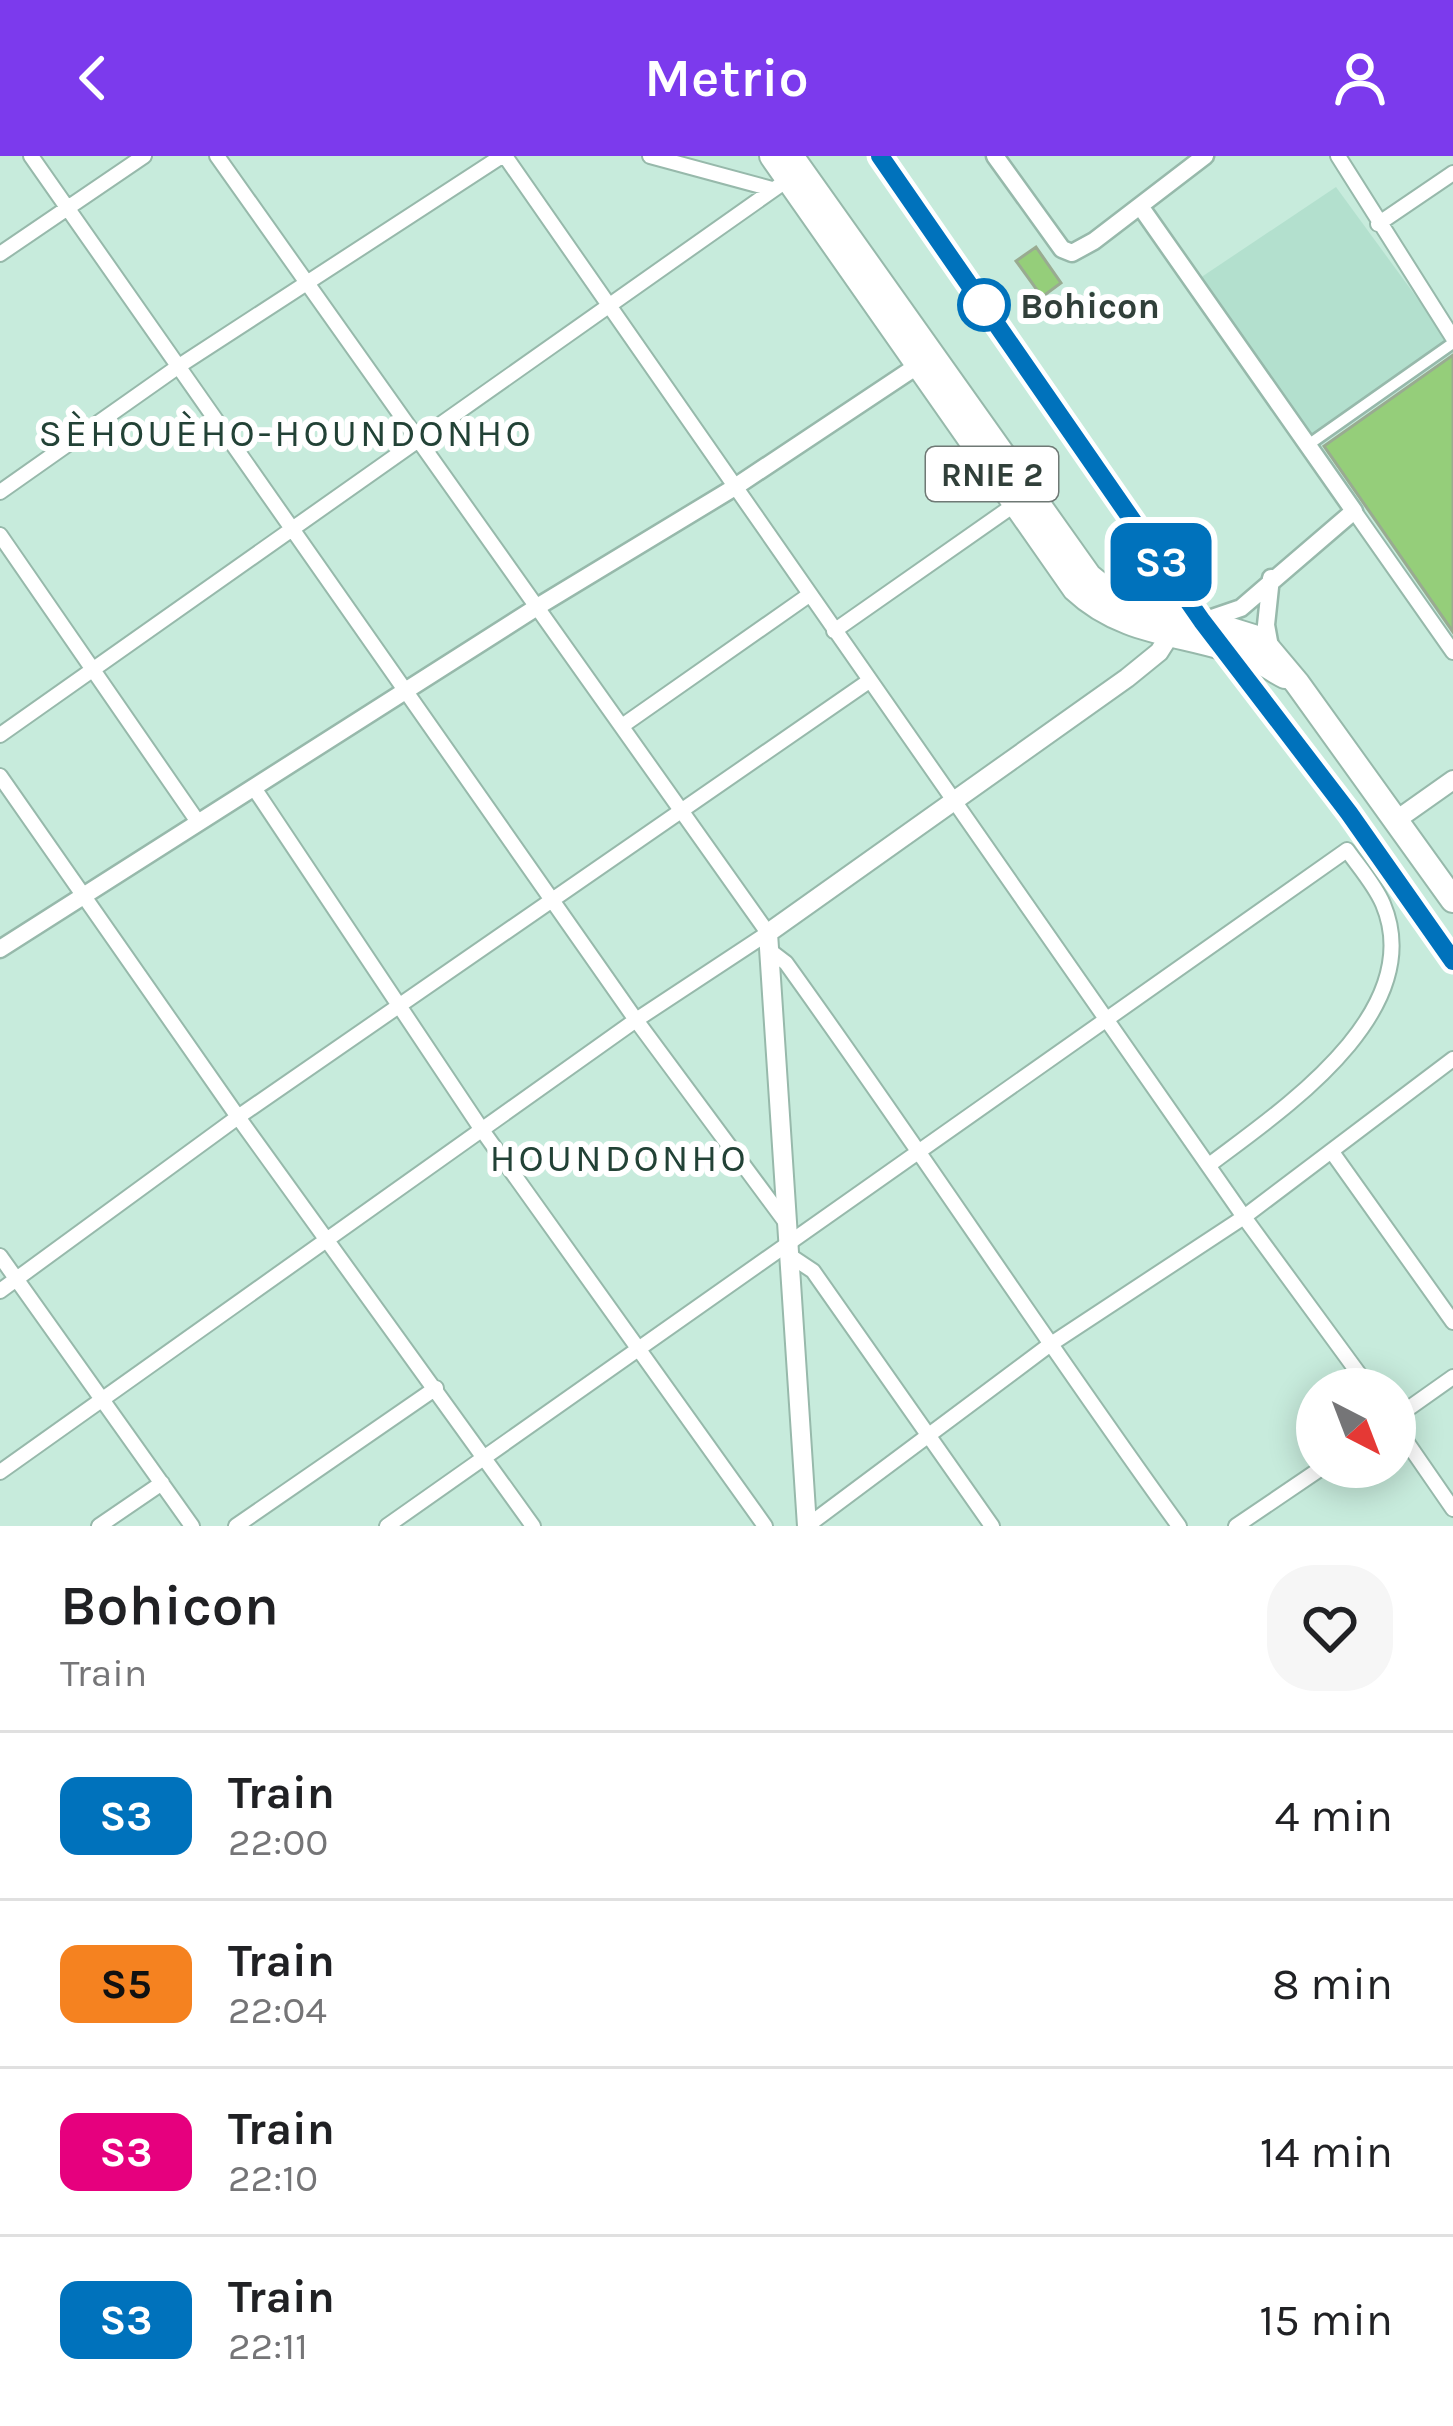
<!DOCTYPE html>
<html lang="fr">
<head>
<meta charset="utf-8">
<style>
	body { margin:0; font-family:Karla,sans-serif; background:#f6f6f6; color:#202124; height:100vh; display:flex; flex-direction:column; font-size:45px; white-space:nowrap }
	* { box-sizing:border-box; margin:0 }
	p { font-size:39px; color:#757577 }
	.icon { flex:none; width:66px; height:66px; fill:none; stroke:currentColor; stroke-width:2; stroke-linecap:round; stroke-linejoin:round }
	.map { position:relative; height:1370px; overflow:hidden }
	.details { display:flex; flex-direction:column; background:#fff; flex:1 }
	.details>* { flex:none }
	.badge { padding:0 24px; border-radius:18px; font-size:42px; line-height:78px }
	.needle { width:78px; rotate:138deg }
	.buttons { position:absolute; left:1296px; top:1212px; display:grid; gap:24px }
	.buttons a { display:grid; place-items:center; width:120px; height:120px; border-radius:50%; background:#fff; box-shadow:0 6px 30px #0003; font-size:60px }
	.map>.badge { position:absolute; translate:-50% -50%; box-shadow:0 0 0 6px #fff }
	.round { display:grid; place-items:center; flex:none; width:126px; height:126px; border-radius:48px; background:#f6f6f6 }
	.headline { display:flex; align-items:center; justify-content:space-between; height:204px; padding:0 60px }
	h1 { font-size:57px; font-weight:600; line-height:90px }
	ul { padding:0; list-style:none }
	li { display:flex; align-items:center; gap:36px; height:168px; padding:0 60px; border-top:3px solid #e0e0e0 }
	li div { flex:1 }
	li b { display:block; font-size:45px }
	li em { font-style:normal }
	li .badge { min-width:132px; font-weight:700; text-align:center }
	header { display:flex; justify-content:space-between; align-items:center; height:156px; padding:0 60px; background:#7c3aed; color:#fff; font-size:54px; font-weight:600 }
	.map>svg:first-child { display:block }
	.built { fill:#b3e0ce }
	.building { fill:#95ce7a; stroke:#99ab91; stroke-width:3 }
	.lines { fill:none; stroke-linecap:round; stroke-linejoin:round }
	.pedestrian-casing { stroke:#97b9ab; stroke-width:15 }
	.minor-casing { stroke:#97b9ab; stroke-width:18 }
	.tertiary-casing { stroke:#97b9ab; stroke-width:21 }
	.secondary-casing { stroke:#97b9ab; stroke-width:22 }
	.trunk-casing { stroke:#97b9ab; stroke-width:28 }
	.pedestrian { stroke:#fff; stroke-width:10 }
	.minor { stroke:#fff; stroke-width:14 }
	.tertiary { stroke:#fff; stroke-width:16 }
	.secondary { stroke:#fff; stroke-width:18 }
	.trunk { stroke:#fff; stroke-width:24 }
	.rail { stroke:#52655d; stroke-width:3; stroke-dasharray:21 21; stroke-linecap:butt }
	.line-casing { stroke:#fff; stroke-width:27 }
	.line { stroke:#0072bc; stroke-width:18 }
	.stop-dot { fill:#fff; stroke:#0072bc; stroke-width:6 }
	.labels { text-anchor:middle; stroke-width:12; stroke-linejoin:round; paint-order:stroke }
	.shield { fill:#fff; stroke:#6f7975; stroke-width:3 }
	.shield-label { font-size:33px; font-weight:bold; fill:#31403a }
	.stop-label { font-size:36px; font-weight:bold; fill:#31403a; stroke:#fff; text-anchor:start }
	.neighbourhood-label { font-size:39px; letter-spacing:3px; fill:#224236; stroke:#fff }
</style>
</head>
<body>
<header><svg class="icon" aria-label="back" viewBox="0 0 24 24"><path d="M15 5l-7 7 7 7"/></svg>Metrio<svg class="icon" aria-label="person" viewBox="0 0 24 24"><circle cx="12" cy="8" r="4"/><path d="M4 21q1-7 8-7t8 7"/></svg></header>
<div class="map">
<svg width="1453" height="1370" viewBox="0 0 1453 1370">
	<rect width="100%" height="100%" fill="#c7ebdc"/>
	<path class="built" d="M1336 31 1447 183 1309 280 1200 122Z"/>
	<path class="building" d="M1036 91 1061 127 1042 141 1016 105Z
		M1453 199V476L1324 290Z"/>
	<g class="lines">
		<g class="pedestrian-casing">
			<path id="pedestrian" d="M1308 289 1453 187"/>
		</g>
		<g class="minor-casing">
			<path id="minor" d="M31 0 636 864 787 1068
				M505 0 1244 1061 1370 1233
				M650 0 772 33
				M1338 0 1453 182
				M1378 68 1453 17
				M0 98 144 0
				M0 336 179 210 502 0
				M1354 355 1453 496
				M0 379 198 666
				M834 475 1014 349
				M622 570 809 439
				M0 579 790 22
				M0 620 238 961 533 1370
				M254 632 482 974 765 1370
				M769 794 786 807C920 993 1045 1185 1179 1370
				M1332 996 1453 1166
				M0 1100 192 1370
				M792 1101 813 1115 992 1370
				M0 1135 238 961 869 525
				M1395 1262 1453 1221
				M1395 1269 1453 1353
				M0 1316 636 864 768 777 217 0
				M99 1370 162 1327
				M236 1370 436 1232
				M387 1370 1347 694C1359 711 1375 729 1383 748 1429 857 1279 956 1209 1009
				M807 1370 1048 1190 1244 1061 1453 903
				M1236 1370 1323 1311"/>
		</g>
		<g class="tertiary-casing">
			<path id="tertiary" d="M995 0 1062 93 1072 97 1094 85 1205 0
				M1140 50 1354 355 1241 452 1203 465
				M1270 491 1266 469 1271 422
				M0 793 537 451 735 331 926 204"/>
		</g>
		<g class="secondary-casing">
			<path id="secondary" d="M1395 665 1453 624
				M807 1370 768 777 1127 522 1159 496 1175 471"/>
		</g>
		<g class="trunk-casing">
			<path id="trunk" d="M772 0 1075 433C1126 481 1190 476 1252 501 1263 506 1274 515 1285 520
				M791 0 1089 420 1122 447 1141 455 1202 465 1260 483 1297 527 1453 744"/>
		</g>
		<use href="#pedestrian" class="pedestrian"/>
		<use href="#minor" class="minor"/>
		<use href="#tertiary" class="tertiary"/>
		<use href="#secondary" class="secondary"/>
		<use href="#trunk" class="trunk"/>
		<path class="rail" d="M880 0 1202 465 1349 657 1453 805"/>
	</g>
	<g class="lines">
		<g class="line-casing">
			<path id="line" d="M880 0 1202 465 1349 657 1453 805"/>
		</g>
		<use href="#line" class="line"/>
	</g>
	<circle class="stop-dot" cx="984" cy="149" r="24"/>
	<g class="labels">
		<rect class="shield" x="926" y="291" width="132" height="54" rx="9"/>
		<g class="shield-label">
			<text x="992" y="330">RNIE 2</text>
		</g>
		<g class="stop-label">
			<text x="1020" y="162">Bohicon</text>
		</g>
		<g class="neighbourhood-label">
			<text x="286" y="290">SÈHOUÈHO-HOUNDONHO</text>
			<text x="619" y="1015">HOUNDONHO</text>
		</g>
	</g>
</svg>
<div class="buttons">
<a><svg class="needle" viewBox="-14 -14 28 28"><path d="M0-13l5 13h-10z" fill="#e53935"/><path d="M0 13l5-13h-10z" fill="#757577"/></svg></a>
</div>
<b class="badge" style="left:1161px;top:406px;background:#0072bc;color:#fff">S3</b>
</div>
<section class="details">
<div class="headline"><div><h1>Bohicon</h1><p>Train</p></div><a class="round"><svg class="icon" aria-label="heart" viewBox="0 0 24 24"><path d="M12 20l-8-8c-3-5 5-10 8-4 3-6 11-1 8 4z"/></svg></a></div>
<ul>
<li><span class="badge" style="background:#0072bc;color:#fff">S3</span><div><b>Train</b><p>22:00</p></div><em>4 min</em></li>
<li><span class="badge" style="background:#f58220;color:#111">S5</span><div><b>Train</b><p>22:04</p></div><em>8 min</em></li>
<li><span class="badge" style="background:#e6007e;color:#fff">S3</span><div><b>Train</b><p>22:10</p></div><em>14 min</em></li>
<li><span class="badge" style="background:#0072bc;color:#fff">S3</span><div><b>Train</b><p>22:11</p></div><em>15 min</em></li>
</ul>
</section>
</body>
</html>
